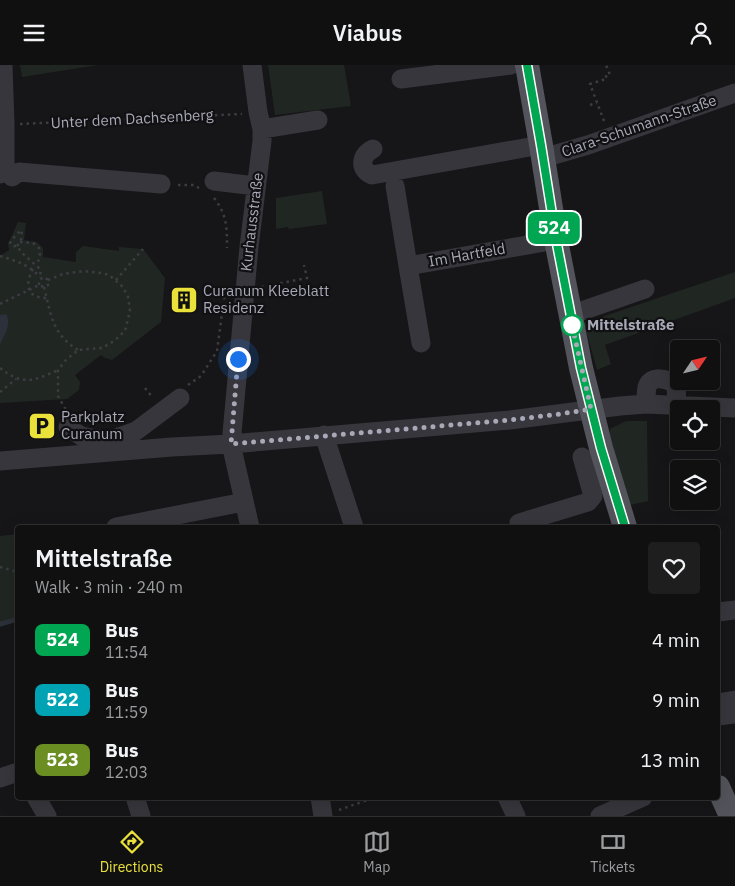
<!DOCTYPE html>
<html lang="en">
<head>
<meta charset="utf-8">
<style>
	body { margin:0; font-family:"IBM Plex Sans",sans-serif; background:#1e1e1f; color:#f1f3f6; height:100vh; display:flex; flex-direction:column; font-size:19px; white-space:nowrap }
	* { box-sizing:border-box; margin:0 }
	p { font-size:16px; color:#9c9d9f }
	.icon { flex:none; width:28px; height:28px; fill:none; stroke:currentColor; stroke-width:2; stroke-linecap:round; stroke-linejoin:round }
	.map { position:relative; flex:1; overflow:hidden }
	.side { position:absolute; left:15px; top:460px; width:705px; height:275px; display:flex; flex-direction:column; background:#101011; border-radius:5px; box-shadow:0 5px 20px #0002,0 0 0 1px #303031 }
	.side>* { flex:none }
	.badge { padding:0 10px; border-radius:8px; font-size:18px; line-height:32px }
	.needle { width:32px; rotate:55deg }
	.tools { position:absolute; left:670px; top:275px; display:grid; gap:10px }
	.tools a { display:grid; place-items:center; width:50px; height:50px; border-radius:5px; background:#101011; box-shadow:0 5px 20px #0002,0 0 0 1px #303031; font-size:25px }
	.you { position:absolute; width:25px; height:25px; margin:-12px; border:4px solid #fff; border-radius:50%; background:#1a73e8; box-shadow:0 0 0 8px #1a73e833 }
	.map>.badge { position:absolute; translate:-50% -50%; box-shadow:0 0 0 2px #fff }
	.round { display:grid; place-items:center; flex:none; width:52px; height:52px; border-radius:5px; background:#1e1e1f }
	.head { display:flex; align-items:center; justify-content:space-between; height:85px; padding:0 20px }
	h1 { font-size:24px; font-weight:600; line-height:38px }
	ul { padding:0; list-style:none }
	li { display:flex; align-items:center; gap:15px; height:60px; padding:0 20px }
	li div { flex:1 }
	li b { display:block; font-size:19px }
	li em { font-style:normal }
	li .badge { min-width:55px; font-weight:700; text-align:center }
	header { display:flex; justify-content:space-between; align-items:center; height:65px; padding:0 20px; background:#101011; font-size:22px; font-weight:600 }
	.menu { display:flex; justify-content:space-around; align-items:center; height:70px; border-top:1px solid #303031; background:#101011; font-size:14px; color:#9c9d9f }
	.menu a { display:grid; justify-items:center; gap:2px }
	.menu .on { color:#eae13b }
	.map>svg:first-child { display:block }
	.green { fill:#202722 }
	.water { fill:#2c303a }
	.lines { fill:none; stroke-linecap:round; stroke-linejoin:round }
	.stream { stroke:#2c303a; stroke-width:4.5 }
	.path { stroke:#3d3c43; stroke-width:2.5; stroke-dasharray:2.5 4; stroke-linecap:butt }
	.minor { stroke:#37363c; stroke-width:19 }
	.major { stroke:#53535b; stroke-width:24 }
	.line-casing { stroke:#fff; stroke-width:11 }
	.line { stroke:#00a651; stroke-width:8 }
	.walk { stroke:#a8a8b7; stroke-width:5; stroke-dasharray:0 9 }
	.stop-dot { fill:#fff; stroke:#00a651; stroke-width:2.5 }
	.labels { text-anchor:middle; stroke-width:4.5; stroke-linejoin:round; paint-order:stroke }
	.street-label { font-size:15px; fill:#a8a8b7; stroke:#111012 }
	.poi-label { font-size:15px; fill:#a8a8b7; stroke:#111012; text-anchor:start }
	.stop-label { font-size:15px; font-weight:bold; fill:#a8a8b7; stroke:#111012; text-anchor:start }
</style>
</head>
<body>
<header><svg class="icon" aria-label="menu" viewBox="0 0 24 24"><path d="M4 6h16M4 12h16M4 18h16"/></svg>Viabus<svg class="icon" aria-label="person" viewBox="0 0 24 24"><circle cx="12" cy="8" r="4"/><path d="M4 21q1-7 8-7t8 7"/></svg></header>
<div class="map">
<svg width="735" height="751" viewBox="0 0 735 751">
	<rect width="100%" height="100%" fill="#161517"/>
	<path class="green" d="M20 0H98L22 12Z
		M268 0H344L351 41 275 50Z
		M322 126 327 159 289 164 288 162 276 164V133Z
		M18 157 26 158 24 175 37 177 43 183V192L76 197V187L83 181 119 186V182L143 184 165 213 161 257 112 295 105 293 101 290 75 310 80 317 79 325 67 334 0 338V191L9 185 8 179Z
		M735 207V233L605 280 611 299 597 305 584 258Z
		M626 356H647L648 436 630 440 609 374 610 364Z
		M17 469V557L0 562V471Z"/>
	<path class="water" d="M6 249C12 260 4 270 0 280V250Z"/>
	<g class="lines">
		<path class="stream" d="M0 559 18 554"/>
		<path class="path" d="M590 40 597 38
			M604 56 590 19 603 15 602 13 610 10 606 0
			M20 59 242 49
			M178 120H194L199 123
			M214 133C227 150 227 162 227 183
			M20 177 33 178 39 183C40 189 41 195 35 199
			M17 181C21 176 23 172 21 165L15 171 10 178 14 181H17L22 188 40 204 41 213
			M0 191C16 196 28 199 40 212
			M33 204C25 218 26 233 46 233
			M48 215 63 209 84 206 101 208 109 210 121 220 125 226 128 232 130 246 125 266 114 276 102 283 78 285 66 295 58 305V331L66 345
			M116 215 143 184
			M44 222C51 250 52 269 78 285
			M261 222 307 213 304 200
			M0 239 39 220 44 222 48 220V215L44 212 39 215V220
			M0 303C23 321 34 316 58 305
			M188 320 201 311 217 286 225 226
			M145 323 153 333
			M0 327 16 314
			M0 502 18 507
			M14 613 18 612
			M339 745 376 732"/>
		<path class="minor" d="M401 14 511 0
			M262 64 318 55
			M373 84C361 90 358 104 372 110L541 80
			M543 93 588 80 735 28
			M0 109 5 105V58L3 0
			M12 112 19 107 161 119
			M214 116 256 121
			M395 121 408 201
			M570 250 645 224
			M421 278 408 201 556 175
			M646 339C646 334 646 327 647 322 651 309 668 314 676 320L677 340
			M68 362 81 371 91 373 111 375 136 366 180 333
			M324 370 354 462
			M0 396 172 382 231 379 510 355 620 341 646 339 735 343
			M116 462 244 437
			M250 462 231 379 249 182 262 76V64L258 47 252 0
			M520 462 519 458 588 437 593 431 582 392
			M718 547 735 545
			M718 638 735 635
			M718 651 735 649
			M0 713 18 707
			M36 732 47 751
			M135 732 141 751
			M320 732 323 751
			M507 732 516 751
			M600 751 643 732"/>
		<path class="major" d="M527 0 541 80 556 175 581 303 601 383 625 462
			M718 722 731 751"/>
	</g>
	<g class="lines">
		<g class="line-casing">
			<path id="line" d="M527 0 541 80 556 174 581 303 601 383 625 462"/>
		</g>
		<use href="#line" class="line"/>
		<path class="walk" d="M238 294 231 379 510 355 560 349 591 344 572 260"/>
	</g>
	<defs>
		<g id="building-square" transform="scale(1.4375)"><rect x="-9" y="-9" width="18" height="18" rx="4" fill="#eae13b" stroke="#111012"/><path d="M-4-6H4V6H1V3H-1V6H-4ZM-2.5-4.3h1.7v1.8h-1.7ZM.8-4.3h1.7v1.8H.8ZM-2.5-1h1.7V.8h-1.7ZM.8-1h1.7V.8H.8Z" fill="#111"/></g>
		<g id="parking-square" transform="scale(1.4375)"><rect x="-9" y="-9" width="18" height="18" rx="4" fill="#eae13b" stroke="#111012"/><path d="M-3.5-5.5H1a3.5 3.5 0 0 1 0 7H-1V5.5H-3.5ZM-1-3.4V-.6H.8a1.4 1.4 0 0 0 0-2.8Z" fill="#111"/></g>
	</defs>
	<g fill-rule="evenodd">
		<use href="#building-square" x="184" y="235"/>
		<use href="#parking-square" x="42" y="361"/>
	</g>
	<circle class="stop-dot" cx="572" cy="260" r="10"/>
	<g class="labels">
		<g class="street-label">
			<text transform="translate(132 54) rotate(-3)" y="5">Unter dem Dachsenberg</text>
			<text transform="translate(639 61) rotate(-19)" y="5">Clara-Schumann-Straße</text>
			<text transform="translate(252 157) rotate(-83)" y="5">Kurhausstraße</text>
			<text transform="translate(467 190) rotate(-10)" y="5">Im Hartfeld</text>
		</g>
		<g class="poi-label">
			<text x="203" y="231">Curanum Kleeblatt<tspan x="203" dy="17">Residenz</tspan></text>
			<text x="61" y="357">Parkplatz<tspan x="61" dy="17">Curanum</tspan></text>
		</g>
		<g class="stop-label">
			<text x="587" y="265">Mittelstraße</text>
		</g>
	</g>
</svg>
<div class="tools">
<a><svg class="needle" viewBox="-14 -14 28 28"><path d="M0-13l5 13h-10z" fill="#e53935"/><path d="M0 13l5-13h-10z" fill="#9c9d9f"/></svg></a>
<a><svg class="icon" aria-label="locate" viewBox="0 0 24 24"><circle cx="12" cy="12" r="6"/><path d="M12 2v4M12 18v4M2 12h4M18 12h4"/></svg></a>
<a><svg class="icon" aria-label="layers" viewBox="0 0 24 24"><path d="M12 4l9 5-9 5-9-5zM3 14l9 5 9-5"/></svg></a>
</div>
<div class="you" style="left:238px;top:294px"></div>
<b class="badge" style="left:554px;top:163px;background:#00a651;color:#fff">524</b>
<section class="side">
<div class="head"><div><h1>Mittelstraße</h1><p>Walk · 3 min · 240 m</p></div><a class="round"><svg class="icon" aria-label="heart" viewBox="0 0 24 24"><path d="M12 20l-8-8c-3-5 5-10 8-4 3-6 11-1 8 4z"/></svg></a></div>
<ul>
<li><span class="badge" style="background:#00a651;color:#fff">524</span><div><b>Bus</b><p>11:54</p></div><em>4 min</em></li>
<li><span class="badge" style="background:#00a3b4;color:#fff">522</span><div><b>Bus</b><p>11:59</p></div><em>9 min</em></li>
<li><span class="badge" style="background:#6b8e23;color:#fff">523</span><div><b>Bus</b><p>12:03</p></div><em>13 min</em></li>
</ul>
</section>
</div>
<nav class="menu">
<a class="on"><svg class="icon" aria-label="directions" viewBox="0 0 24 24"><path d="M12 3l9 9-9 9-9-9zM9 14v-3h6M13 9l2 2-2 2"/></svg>Directions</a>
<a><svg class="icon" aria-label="map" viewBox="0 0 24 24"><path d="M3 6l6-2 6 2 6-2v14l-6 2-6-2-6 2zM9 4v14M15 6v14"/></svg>Map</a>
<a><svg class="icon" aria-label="tickets" viewBox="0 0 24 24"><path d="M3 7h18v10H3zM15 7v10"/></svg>Tickets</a>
</nav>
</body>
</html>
